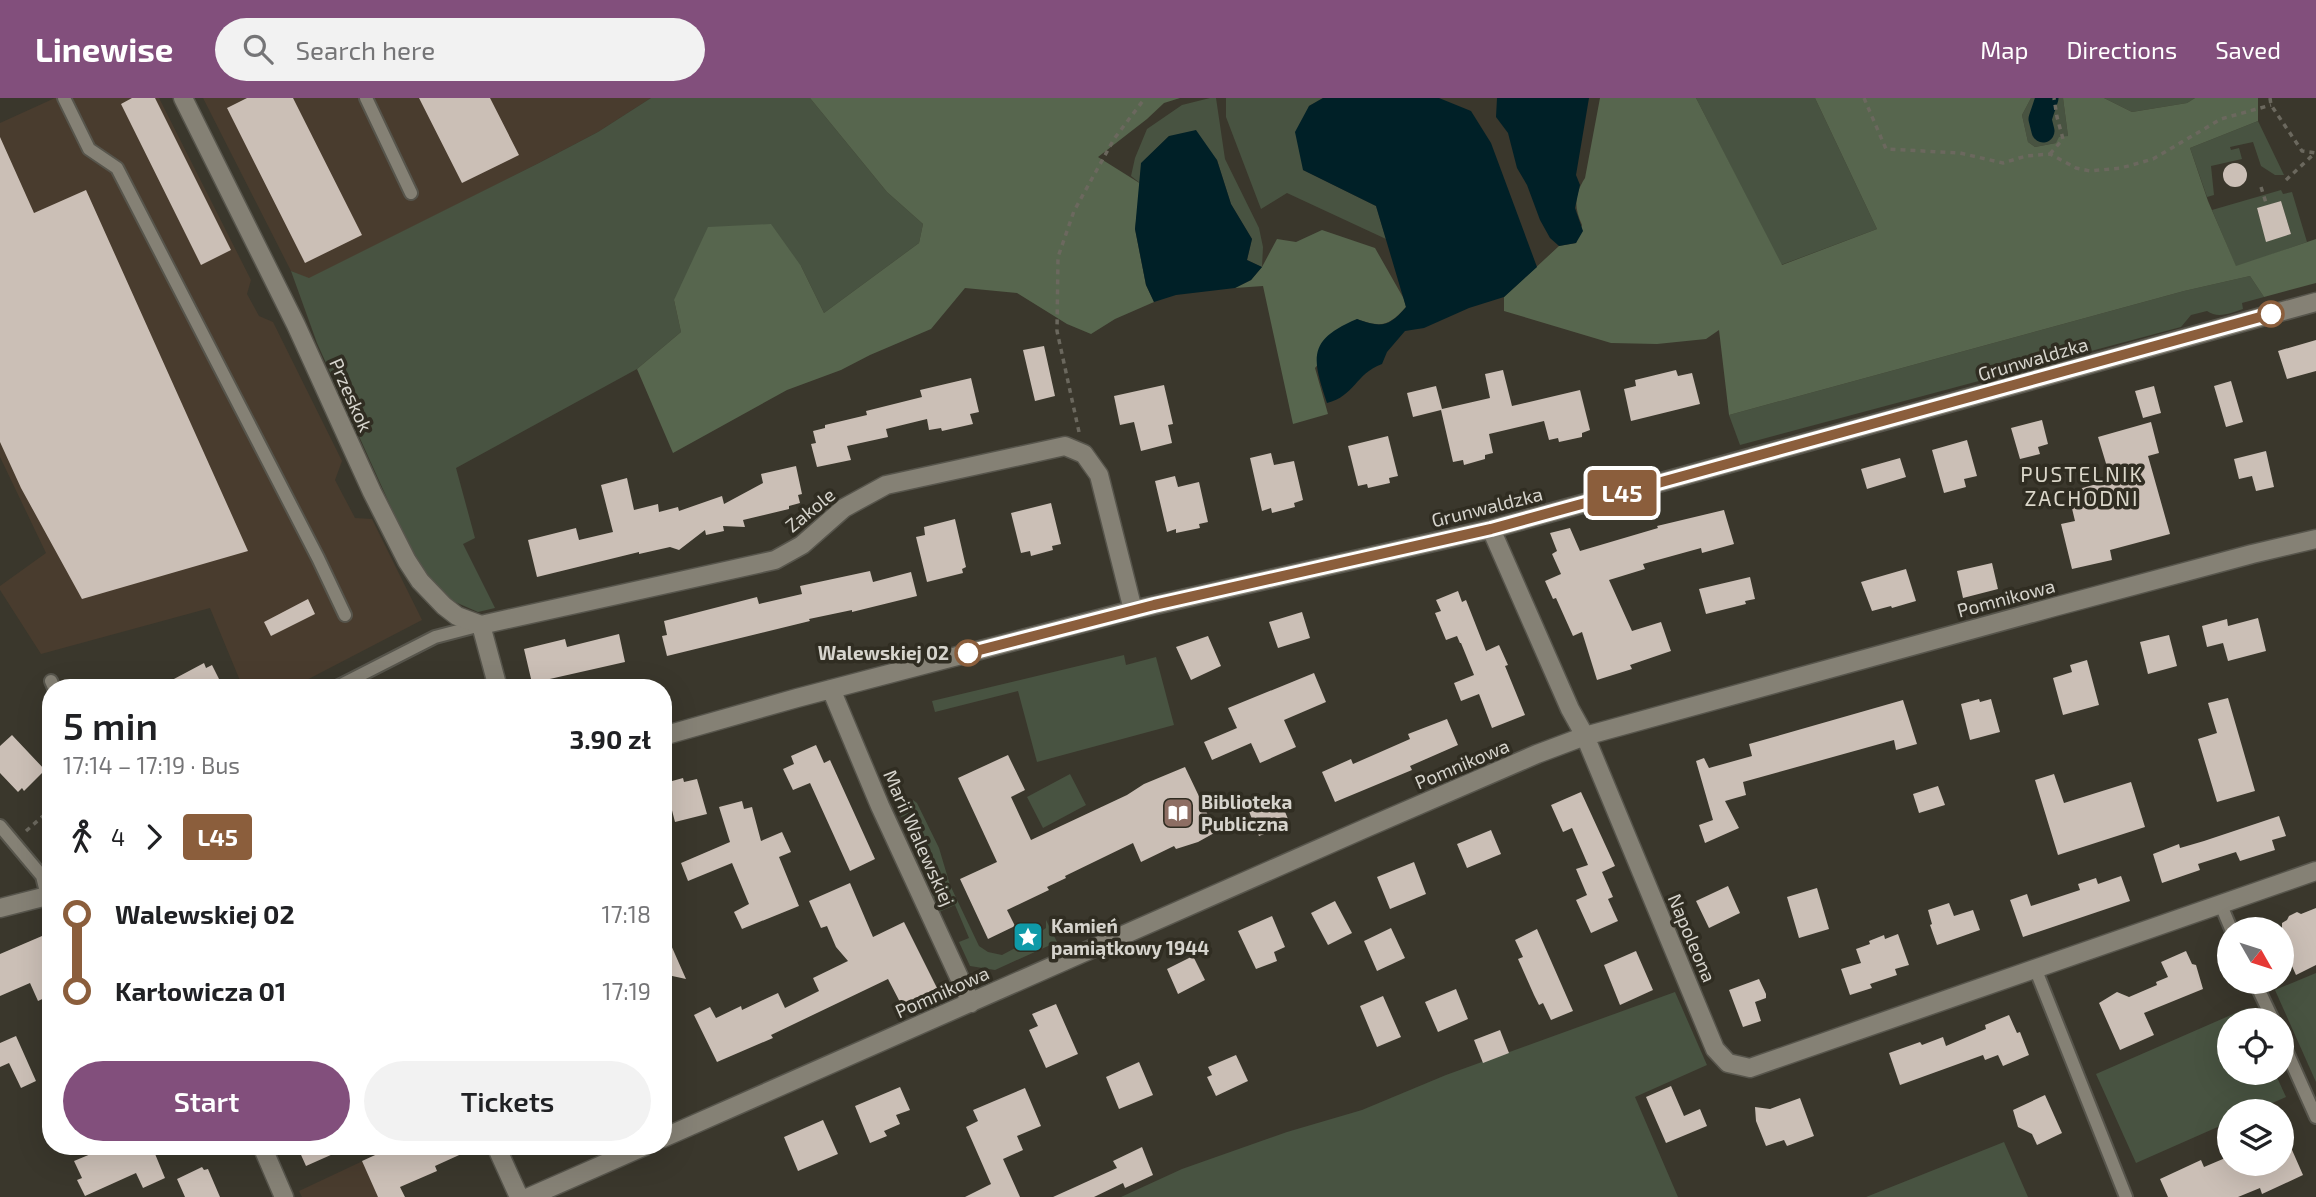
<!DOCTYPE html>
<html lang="en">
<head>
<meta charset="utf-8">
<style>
	body { margin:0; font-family:"Exo 2",sans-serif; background:#f2f2f2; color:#202124; height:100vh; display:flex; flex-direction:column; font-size:26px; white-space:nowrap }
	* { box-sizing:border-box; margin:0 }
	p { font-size:23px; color:#757577 }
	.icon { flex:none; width:38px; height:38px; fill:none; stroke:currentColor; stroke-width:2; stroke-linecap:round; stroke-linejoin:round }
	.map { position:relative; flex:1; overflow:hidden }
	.drawer { position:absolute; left:42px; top:581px; width:630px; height:476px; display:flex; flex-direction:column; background:#fff; border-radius:28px; box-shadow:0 7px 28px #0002 }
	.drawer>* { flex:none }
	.badge { padding:0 14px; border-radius:5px; font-size:24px; line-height:46px }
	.needle { width:46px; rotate:129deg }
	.buttons { position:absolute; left:2217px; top:819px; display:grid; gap:14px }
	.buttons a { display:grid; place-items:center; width:77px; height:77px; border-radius:50%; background:#fff; box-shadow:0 7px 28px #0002; font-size:35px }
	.map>.badge { position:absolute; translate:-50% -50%; box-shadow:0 0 0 4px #fff }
	.legs { display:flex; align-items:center; gap:10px; height:77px; padding:0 21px; font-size:23px }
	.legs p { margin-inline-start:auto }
	.headline { display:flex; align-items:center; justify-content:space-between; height:119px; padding:0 21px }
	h1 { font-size:38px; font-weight:600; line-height:52px }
	.action { display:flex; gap:14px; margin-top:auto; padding:14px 21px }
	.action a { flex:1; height:80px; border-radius:42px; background:#824f7c; color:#fff; font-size:28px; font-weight:600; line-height:80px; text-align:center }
	.action a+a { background:#f2f2f2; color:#202124 }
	ul { padding:0 21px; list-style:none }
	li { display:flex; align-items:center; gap:24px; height:77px; font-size:26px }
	li i { display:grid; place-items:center; width:10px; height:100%; margin:0 9px; background:currentColor }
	li i::after { content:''; width:18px; height:18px; margin:-9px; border:5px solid; border-radius:50%; background:#fff }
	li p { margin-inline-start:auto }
	li:first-child i { background:linear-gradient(#0000 50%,currentColor 0) }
	li:last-child i { background:linear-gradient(currentColor 50%,#0000 0) }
	header { display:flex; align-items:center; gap:42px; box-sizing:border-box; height:98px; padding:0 35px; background:#824f7c; color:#fff }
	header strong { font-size:33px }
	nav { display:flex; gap:38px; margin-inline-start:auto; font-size:24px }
	.search { width:490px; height:63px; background:#f2f2f2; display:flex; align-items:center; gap:18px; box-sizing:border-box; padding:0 24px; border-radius:38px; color:#757577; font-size:26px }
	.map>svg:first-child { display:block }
	.industrial { fill:#493c2e }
	.green { fill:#485341; fill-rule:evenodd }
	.forest { fill:#57664e }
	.water { fill:#002027 }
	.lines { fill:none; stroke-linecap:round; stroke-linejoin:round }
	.canal { stroke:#002027; stroke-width:23 }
	.building { fill:#cbbfb6 }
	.lane-casing { stroke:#57554c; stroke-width:16 }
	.street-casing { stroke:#57554c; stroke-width:21 }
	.path { stroke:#6b685e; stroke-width:3.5; stroke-dasharray:5 5; stroke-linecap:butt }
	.lane { stroke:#858175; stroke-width:12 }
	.street { stroke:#858175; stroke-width:18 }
	.line-1-casing { stroke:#fff; stroke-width:16 }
	.line-1 { stroke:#8b5e3c; stroke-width:10 }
	.stop-1-dot { fill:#fff; stroke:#8b5e3c; stroke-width:3.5 }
	.labels { text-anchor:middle; stroke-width:7; stroke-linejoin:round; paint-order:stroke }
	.street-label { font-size:19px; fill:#d6d4cd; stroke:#302d22 }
	.stop-label { font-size:19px; font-weight:bold; fill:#d6d4cd; stroke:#302d22; text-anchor:end }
	.poi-label { font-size:19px; font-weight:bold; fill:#d6d4cd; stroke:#302d22; text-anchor:start }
	.neighbourhood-label { font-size:21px; letter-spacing:2px; fill:#dbd7ca; stroke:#302d22 }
</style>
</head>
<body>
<header>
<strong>Linewise</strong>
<div class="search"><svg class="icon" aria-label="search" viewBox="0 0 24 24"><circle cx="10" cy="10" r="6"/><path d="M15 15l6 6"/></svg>Search here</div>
<nav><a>Map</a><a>Directions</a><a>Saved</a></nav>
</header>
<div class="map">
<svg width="2316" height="1099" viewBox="0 0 2316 1099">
	<rect width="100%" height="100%" fill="#3a372c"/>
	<path class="industrial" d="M55 0H159L251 182 247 196 259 218 273 224 342 363 335 382 355 420 372 421 422 522 297 587 241 585 210 510 41 556 0 492V488L46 455 0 359V25Z
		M203 0H651L598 34 539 65 309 181 291 173Z
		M384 1053 404 1099H302L299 1093Z"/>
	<path class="green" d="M651 0H810L887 94 923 126 919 145 824 215 801 168 674 202 681 234 637 271 456 370 475 440 463 446 495 510 478 514 448 501 426 479 409 449 317 245 291 173 309 180 539 65 598 34Z
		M1210 0H1216L1225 61 1259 130 1263 149 1262 169 1247 162 1252 141 1231 106 1217 62 1169 38 1142 65 1141 86 1131 78 1135 60 1147 31 1182 7Z
		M1226 0H1323L1309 8 1303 72 1376 108 1386 141 1287 95 1261 111 1226 19Z
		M1696 0H1815L1877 131 1781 167Z
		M2031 0H2063L2068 38 2056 45 2035 49 2028 44 2022 17Z
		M2104 0H2195L2187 5 2132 14Z
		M2258 23 2284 77H2275L2261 68 2253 44 2230 49 2231 52 2239 50 2242 61 2211 68 2214 97 2207 99 2190 50Z
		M2281 92 2283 96 2292 94 2307 144 2236 169 2212 112ZM2281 103 2291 136 2267 143 2257 111Z
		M2250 178 2264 199 2242 205 2243 211C2231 215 2218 221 2207 213L2191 217 2181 229 1740 347 1729 317 2184 193Z
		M1124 557 1126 567 1156 559 1174 627 1037 664 1018 593 935 614 932 603Z
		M1070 676 1086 707 1043 730 1027 699Z
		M913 702 917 705 939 750 950 787 979 848 988 854 1002 857 1019 848 1021 851 1040 842 1037 836 1046 830V822L1057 844 995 872 970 868 959 844 969 840 955 807 939 814 930 797 946 789 913 715 901 719 898 712Z
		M2316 875V984L2275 892Z
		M1675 894 1707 967 1635 999 1678 1099H1121L1182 1071 1287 1034 1362 1012 1446 977Z
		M2247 910 2252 922H2230V975H2275L2286 999 2254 1013H2230L2229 1024 2136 1065 2096 976Z
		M2004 1044 2028 1099H1866Z"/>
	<path class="forest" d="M810 0H1180L1164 5 1147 21 1098 59 1141 86 1135 131 1146 187 1154 204 1115 221 1091 236 1067 226 1017 195 965 190 931 231 870 257 841 272 787 292 673 355 637 271 681 234 674 202 708 129 771 126 801 168 824 215 919 145 923 126 887 94Z
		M1600 0H1696L1782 167 1877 131 1815 0H2031L2022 17 2028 44 2035 49 2056 45 2059 39 2068 38 2063 0H2104L2132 14 2187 5 2195 0H2258V23L2190 50 2208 103 2236 168 2316 141V185L2264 199 2250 178 2184 193 1729 317 1719 232 1706 241 1657 246 1611 245 1504 213V199L1559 148 1576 145 1582 127C1574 109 1574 97 1585 80Z
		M1322 132 1375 150 1404 201 1406 209C1389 228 1381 230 1357 221L1315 270 1328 316 1293 326 1263 188 1235 190 1251 182 1262 169 1277 141 1296 144Z"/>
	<path class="water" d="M1323 0H1439L1471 13 1491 45 1537 169 1504 199 1469 210 1424 230 1405 233 1387 254 1382 266C1355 276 1355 298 1327 305 1312 260 1307 242 1357 221 1381 230 1389 229 1406 209L1376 108 1303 72 1295 34 1309 8Z
		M1497 0H1589L1576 77 1580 87 1575 110 1583 133 1576 145 1559 148 1550 140 1540 122 1527 87 1517 70 1508 35 1496 19Z
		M1196 32 1217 62 1231 106 1252 141 1247 162 1262 169 1251 182 1235 190 1176 197 1154 204 1146 187 1135 131 1141 65 1169 38Z"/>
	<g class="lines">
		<path class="canal" d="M2043 33 2040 21 2047 0"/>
	</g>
	<path class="building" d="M132 0H155L231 152 201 167 121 6Z
		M247 0H293L362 137 305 165 227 10Z
		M419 0H490L519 57 462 85Z
		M0 39 34 115 86 92 248 453 82 501 21 390 0 344Z
		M2223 77a12 12 0 1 1 24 0a12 12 0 1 1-24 0Z
		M2281 103 2291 136 2266 144 2257 110Z
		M2316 242V273L2287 281 2278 253Z
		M1044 248 1055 298 1035 303 1023 252Z
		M1503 272 1512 308 1580 292 1590 332 1582 335V339L1559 344 1558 340 1549 342 1544 323 1489 336 1493 355 1485 357V361L1464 367 1463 362 1453 364 1441 312 1413 319 1407 295 1436 288 1442 311 1490 300 1485 276Z
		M1676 272 1678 278 1692 275 1700 306 1631 323 1624 291 1636 288 1635 282Z
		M971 280 979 314 970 316 973 326 942 333 941 330 929 332 927 321 886 331 888 339 847 348 851 362 817 369 811 346 816 345 813 333 825 330V327L867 317 866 313 922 299 920 292Z
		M2231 283 2243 324 2226 329 2214 288Z
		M1164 287 1173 326 1168 327 1172 345 1141 353 1134 324 1120 327 1114 298Z
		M2154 288 2161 315 2143 320 2135 293Z
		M2042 322 2048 346 2038 349 2040 356 2020 361 2011 330Z
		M2151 324 2159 355 2148 358 2170 436 2110 452 2112 462 2072 471 2061 426 2075 423 2068 394 2111 382 2098 339Z
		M1388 338 1398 378 1389 380 1390 385 1368 390 1367 386 1358 388 1348 348Z
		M1967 342 1977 378 1964 381 1966 389 1944 395 1932 352Z
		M2266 353 2274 389 2256 393 2252 378 2239 381 2234 361Z
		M1271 355 1274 367 1294 363 1303 402 1294 405 1295 409 1272 415 1271 410 1262 413 1250 360Z
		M1900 360 1906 379 1867 391 1861 371Z
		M796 368 802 396 798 397 800 405 789 408V411L743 422 745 429 723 428 724 433 706 437 705 432 679 452 670 449 639 456V454L537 479 528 442 576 430 579 442 613 434 601 387 627 380 634 412 658 406 659 414 678 409 679 413 722 398 724 406 763 385 761 376Z
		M1175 378 1178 389 1199 384 1208 424 1199 426 1200 430 1176 435V431L1167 434 1155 383Z
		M1051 405 1061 446 1052 448 1053 452 1031 458 1030 453 1021 455 1011 415Z
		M1724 412 1734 446 1702 455 1701 450 1643 466 1645 471 1609 482 1632 533 1661 524 1671 553 1630 567 1632 571 1597 582 1582 534 1573 538 1556 500 1553 501 1545 483 1561 476 1552 456 1557 453 1550 435 1570 430 1580 453 1658 430 1657 428Z
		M955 421 966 469 962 471 963 475 927 484 916 439 925 437 924 429Z
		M1992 465 1998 491 1963 500 1957 473Z
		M1906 471 1916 503 1892 510 1891 508 1872 513 1861 484Z
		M870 473 873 484 911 474 917 498 852 514V512L809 521 810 523 667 558 662 538 667 537 664 523 757 499 759 506 802 496 800 488Z
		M1750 479 1755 501 1745 503 1746 506 1706 516 1699 491Z
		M1458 493 1462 504 1466 502 1486 553 1499 547 1508 567 1505 568 1525 617 1492 630 1479 596 1461 603 1454 585 1474 577 1461 545H1460L1457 538 1446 542 1435 515 1441 513 1436 502Z
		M308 501 315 516 271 538 264 524Z
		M1302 514 1310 540 1278 550 1269 524Z
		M2258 520 2266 553 2228 563 2223 545 2207 549 2202 528 2227 521 2228 528Z
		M619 536 625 564 532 585 524 551 565 541 567 549Z
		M2169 537 2177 568 2148 576 2140 544Z
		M1208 538 1221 568 1191 582 1176 549Z
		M2087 562 2099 607 2063 617 2053 580 2072 574 2070 567Z
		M204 565 206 570 212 567 220 583 207 590H157Z
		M1314 575 1326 604 1284 622 1296 649 1260 665 1251 645 1212 662 1204 644 1237 630 1228 610Z
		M2228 600 2255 693 2217 704 2198 641 2217 635 2208 605Z
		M1979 601 1980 604 1991 601 2000 634 1970 642 1961 606Z
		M1903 602 1917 646 1896 652 1894 642 1743 684 1746 697 1725 703 1739 730 1705 745 1699 727 1713 722 1696 663 1704 660 1709 670 1752 658 1749 646Z
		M1447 621 1458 647 1410 668 1412 672 1335 704 1322 674 1351 661 1353 666 1410 641 1408 636Z
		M12 637 45 672 24 693 22 690 18 694 0 675V648Z
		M816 647 824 665 830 662 875 761 850 773 810 685 793 692 783 671 794 666 791 658Z
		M1008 657 1025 692 1011 699 1031 742 1127 697 1144 686 1185 669 1216 734 1198 744 1176 751 1174 748 1141 764 1133 745 1065 778 1066 780 1047 789 1049 792 1007 812 1015 828 988 841 960 781 997 764 958 680Z
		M2054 676 2064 705 2131 684 2145 729 2058 757 2035 682Z
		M683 680 684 684 697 681 707 716 675 724 665 685Z
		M1938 688 1945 707 1919 715 1913 696Z
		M1581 694 1615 768 1602 774 1613 799 1608 801 1618 823 1591 835 1576 802 1587 797 1576 771 1588 767 1572 730 1563 734 1551 707Z
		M1279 699 1290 726 1259 738 1248 711Z
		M742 703 744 711 752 709 761 743 782 734 791 754 779 759 799 808 742 831 734 814 749 806 732 765 688 783 681 765 730 744 719 709Z
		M2279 718 2286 738 2272 742 2275 752 2240 763 2236 754 2198 766 2200 772 2162 785 2153 756 2179 746 2180 750 2204 743Z
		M1491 732 1501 756 1467 770 1457 746Z
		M1414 764 1426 796 1390 811 1377 779Z
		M2121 778 2130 803 2023 839 2010 802 2027 796 2031 808 2080 792 2078 786 2096 780 2098 786Z
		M850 785 873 839 904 824 937 890 902 908 888 881 771 937 773 940 717 964 694 917 710 909 716 920 741 908 742 912 778 895 785 910 819 893 813 880 848 863 836 849 827 828 821 830 809 803Z
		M1728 788 1740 815 1709 830 1696 803Z
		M1817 790 1829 831 1799 840 1787 799Z
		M1335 803 1352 835 1328 847 1311 815Z
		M1949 805 1954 818 1973 812 1980 832 1937 847 1930 827 1932 826 1928 812Z
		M2316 810V867L2296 877 2282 846V825L2287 822 2289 818 2297 814 2301 816Z
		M1272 818 1285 849 1274 854 1277 863 1256 871 1238 833Z
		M663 829 686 881 663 876Z
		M1391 830 1405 860 1377 873 1364 843Z
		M1537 831 1573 913 1551 922 1543 905 1539 907 1534 897 1518 861 1523 859 1515 842Z
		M1898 836 1909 867 1895 871 1897 877 1870 886 1872 890 1850 897 1841 871 1861 865 1856 851 1870 846 1869 843 1884 837 1885 841Z
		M42 838 51 871V897L38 903 30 885 0 898V856Z
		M1636 853 1653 892 1620 907 1604 867Z
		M2186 853 2192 866 2196 867 2203 891 2144 915 2154 937 2120 952 2099 905 2117 894 2129 899 2157 887 2156 884 2168 879 2161 864Z
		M1193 858 1205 882 1178 896 1167 871Z
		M1759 881 1766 896V900L1755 904 1761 923 1743 929 1729 892Z
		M1456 891 1468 921 1438 934 1425 904Z
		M1383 898 1401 939 1377 949 1360 908Z
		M1056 906 1078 956 1046 970 1029 932 1038 928 1032 916Z
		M2009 917 2017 935 2020 934 2029 957 2003 968 1998 957 1985 962 1983 957 1900 987 1889 955 1920 944 1922 947 1943 939 1946 948 1986 931 1985 927Z
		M1500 932 1509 955 1483 965 1474 942Z
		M16 938 36 983 21 990 9 965 0 969V945Z
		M1236 957 1248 983 1216 998 1207 979 1212 977 1208 969Z
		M1139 964 1153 997 1119 1011 1106 979Z
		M1671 988 1684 1018 1700 1011 1707 1028 1666 1045 1646 999Z
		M900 989 910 1012 896 1017 900 1026 884 1033 887 1038 870 1045 855 1008Z
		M1025 990 1041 1028 1017 1038 1023 1052 1003 1061 1020 1099H965L991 1086 966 1029 978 1023 973 1012Z
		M2045 997 2062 1035 2037 1047 2032 1036 2018 1029 2013 1012Z
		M1800 1000 1814 1038 1787 1048 1784 1042 1766 1048 1756 1023 1755 1009 1770 1011Z
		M823 1022 838 1056 798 1073 784 1039Z
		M2282 1029 2303 1077 2262 1096 2260 1090 2238 1099H2168L2160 1081 2201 1062 2204 1069 2230 1058V1066H2282Z
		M110 1048H137L141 1057 153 1051 165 1080 143 1090 136 1075 85 1098 77 1082 82 1080 74 1063Z
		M297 1048H351L306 1068Z
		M395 1048H479L435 1068 437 1073 400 1089 405 1099H378L362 1063Z
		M1142 1049 1153 1077 1125 1090 1123 1085 1094 1099H1053L1117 1070 1113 1063Z
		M202 1069 204 1072 208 1071 220 1099H185L177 1081Z"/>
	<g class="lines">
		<g class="lane-casing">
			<path id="lane" d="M64 0 89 51 117 70 318 460 345 517
				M366 0 411 95
				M51 583 54 590
				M335 590 435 539 481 527
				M0 728 42 778 47 798
				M2221 807 2231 831
				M2035 870 2126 1099
				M2255 884 2273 922
				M2282 943 2316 1019"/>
		</g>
		<g class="street-casing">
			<path id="street" d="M183 0 296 227 372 394 407 463 420 483 444 508 457 518 481 527 498 590
				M1491 431 1570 611 1585 638 1715 951 1728 965 1750 970 2316 773
				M481 527 775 462 802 447 844 410 886 387 1065 348 1084 356 1099 377 1133 512
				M831 591 880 708 971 905
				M663 638 797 600 1133 512 1491 431 2316 204
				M0 810 51 797
				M663 1040 1366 730 1537 656 1585 638 2054 509 2252 456 2316 441
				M262 1048 284 1099
				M496 1048 519 1099
				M529 1099 645 1048"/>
		</g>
		<path class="path" d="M1864 0 1886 51 1960 55 2003 65 2026 58 2050 56 2076 70 2090 73 2121 70 2153 61 2221 21 2271 7
			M2270 0 2271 7 2302 53 2316 55
			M2050 56 2063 41 2057 19 2054 0
			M2286 82 2315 55
			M2261 89 2267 108
			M1079 334 1057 233 1058 159 1074 113 1114 41 1145 0
			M26 733 51 711"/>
		<use href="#lane" class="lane"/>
		<use href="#street" class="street"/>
	</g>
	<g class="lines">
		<g class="line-1-casing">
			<path id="line-1" d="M968 555 1154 507 1491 431 2271 216"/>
		</g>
		<use href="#line-1" class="line-1"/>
	</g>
	<defs>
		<g id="library-square" transform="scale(1.575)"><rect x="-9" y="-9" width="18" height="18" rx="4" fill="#8d6e63" stroke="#302d22"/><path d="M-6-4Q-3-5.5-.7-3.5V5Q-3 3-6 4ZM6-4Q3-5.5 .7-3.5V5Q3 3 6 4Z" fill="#fff"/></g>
		<g id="sight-square" transform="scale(1.575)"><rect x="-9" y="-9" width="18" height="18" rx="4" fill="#0f9aa8" stroke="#302d22"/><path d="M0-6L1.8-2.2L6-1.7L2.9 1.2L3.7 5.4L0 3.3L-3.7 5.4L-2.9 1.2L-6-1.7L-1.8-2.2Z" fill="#fff"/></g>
	</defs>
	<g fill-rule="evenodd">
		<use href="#library-square" x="1178" y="715"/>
		<use href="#sight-square" x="1028" y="839"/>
	</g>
	<g class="stop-1-dot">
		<circle cx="2271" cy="216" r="12"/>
		<circle cx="968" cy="555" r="12"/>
	</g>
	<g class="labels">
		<g class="street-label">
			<text transform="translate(2033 261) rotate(-16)" y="7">Grunwaldzka</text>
			<text transform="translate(351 297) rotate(66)" y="7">Przeskok</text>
			<text transform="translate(1487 409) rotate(-14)" y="7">Grunwaldzka</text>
			<text transform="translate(810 412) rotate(-39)" y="7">Zakole</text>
			<text transform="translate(2006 500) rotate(-15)" y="7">Pomnikowa</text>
			<text transform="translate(1462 666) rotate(-23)" y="7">Pomnikowa</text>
			<text transform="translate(919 740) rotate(66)" y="7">Marii Walewskiej</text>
			<text transform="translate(1692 840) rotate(67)" y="7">Napoleona</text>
			<text transform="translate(942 894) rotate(-24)" y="7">Pomnikowa</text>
		</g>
		<g class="stop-label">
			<text x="949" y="562">Walewskiej 02</text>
		</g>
		<g class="poi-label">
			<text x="1201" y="711">Biblioteka<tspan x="1201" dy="22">Publiczna</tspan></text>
			<text x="1051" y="835">Kamień<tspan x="1051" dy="22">pamiątkowy 1944</tspan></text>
		</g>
		<g class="neighbourhood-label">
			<text x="2082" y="384">PUSTELNIK<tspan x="2082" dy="24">ZACHODNI</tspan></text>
		</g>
	</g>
</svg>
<div class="buttons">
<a><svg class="needle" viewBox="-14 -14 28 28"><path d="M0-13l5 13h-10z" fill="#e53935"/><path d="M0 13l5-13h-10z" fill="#757577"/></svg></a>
<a><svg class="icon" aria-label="locate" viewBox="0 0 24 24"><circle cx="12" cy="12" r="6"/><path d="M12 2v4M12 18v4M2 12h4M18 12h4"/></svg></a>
<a><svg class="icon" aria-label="layers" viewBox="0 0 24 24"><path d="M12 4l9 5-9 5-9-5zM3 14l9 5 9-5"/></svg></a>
</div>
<b class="badge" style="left:1622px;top:395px;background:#8b5e3c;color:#fff">L45</b>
<section class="drawer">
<div class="headline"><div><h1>5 min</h1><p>17:14 – 17:19 · Bus</p></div><b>3.90 zł</b></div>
<div class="legs"><svg class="icon" aria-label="walk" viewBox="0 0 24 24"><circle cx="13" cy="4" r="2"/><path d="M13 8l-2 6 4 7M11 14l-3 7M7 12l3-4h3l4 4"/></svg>4<svg class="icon" aria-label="forward" viewBox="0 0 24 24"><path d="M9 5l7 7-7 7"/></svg><b class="badge" style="background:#8b5e3c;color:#fff">L45</b></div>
<ul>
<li><i style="color:#8b5e3c"></i><b>Walewskiej 02</b><p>17:18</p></li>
<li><i style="color:#8b5e3c"></i><b>Karłowicza 01</b><p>17:19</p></li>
</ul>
<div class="action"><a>Start</a><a>Tickets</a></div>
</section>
</div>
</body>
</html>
